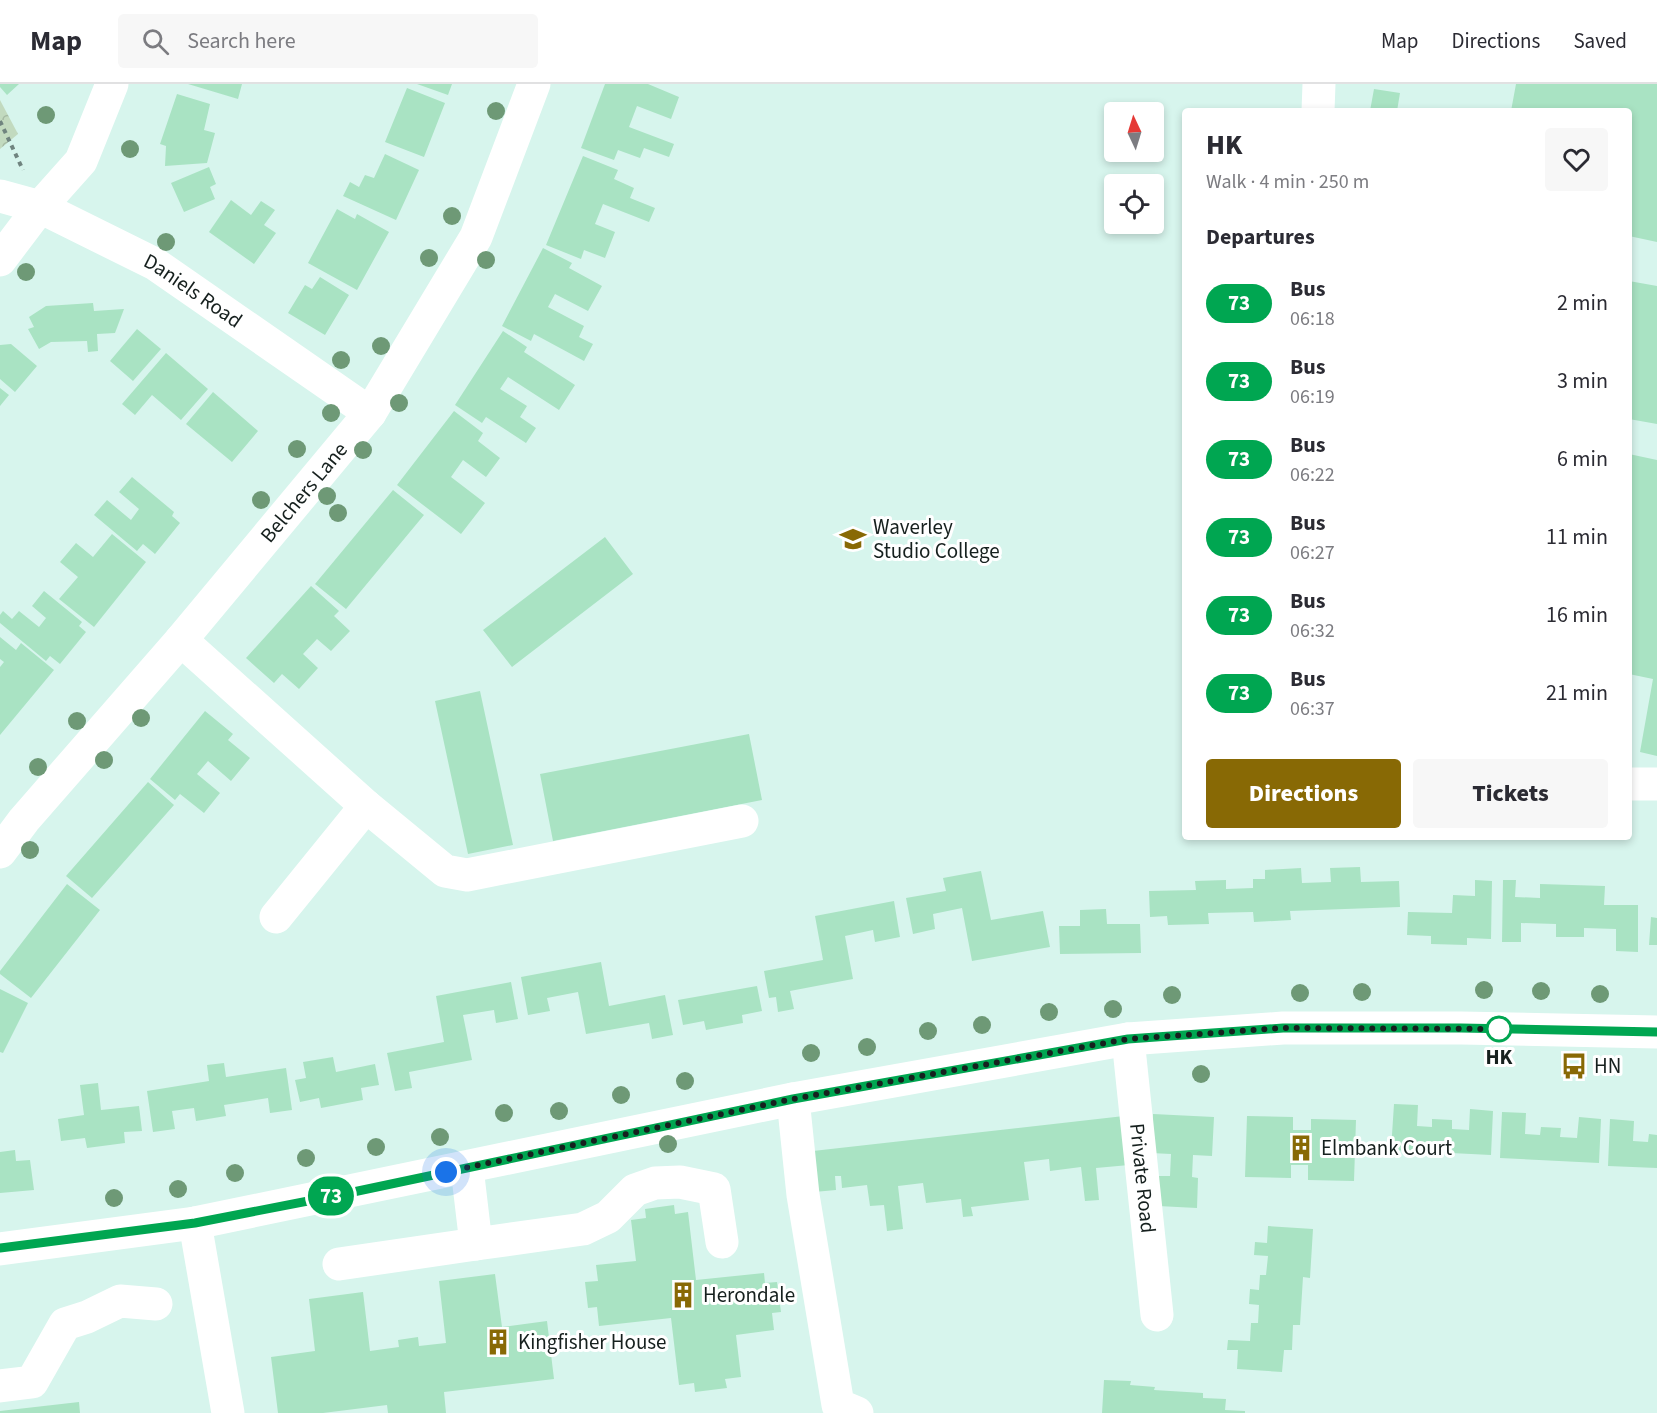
<!DOCTYPE html>
<html lang="en">
<head>
<meta charset="utf-8">
<style>
	body { margin:0; font-family:"Source Sans 3",sans-serif; background:#f7f7f7; color:#2b2b33; height:100vh; display:flex; flex-direction:column; font-size:22px; white-space:nowrap }
	* { box-sizing:border-box; margin:0 }
	p { font-size:20px; color:#7c7c81 }
	.icon { flex:none; width:33px; height:33px; fill:none; stroke:currentColor; stroke-width:2; stroke-linecap:round; stroke-linejoin:round }
	.map { position:relative; flex:1; overflow:hidden }
	.sheet { position:absolute; left:1182px; top:24px; width:450px; height:732px; display:flex; flex-direction:column; background:#fff; border-radius:6px; box-shadow:0 3px 9px #0003 }
	.sheet>* { flex:none }
	.badge { padding:0 12px; border-radius:20px; font-size:21px; line-height:39px }
	.needle { width:39px; rotate:356deg }
	.buttons { position:absolute; left:1104px; top:18px; display:grid; gap:12px }
	.buttons a { display:grid; place-items:center; width:60px; height:60px; border-radius:6px; background:#fff; box-shadow:0 3px 9px #0003; font-size:30px }
	.you { position:absolute; width:30px; height:30px; margin:-15px; border:4px solid #fff; border-radius:50%; background:#1a73e8; box-shadow:0 0 0 9px #1a73e833 }
	.map>.badge { position:absolute; translate:-50% -50%; box-shadow:0 0 0 3px #fff }
	h2 { padding:0 24px; font-size:22px; line-height:54px }
	.round { display:grid; place-items:center; flex:none; width:63px; height:63px; border-radius:6px; background:#f7f7f7 }
	.head { display:flex; align-items:center; justify-content:space-between; height:102px; padding:0 24px }
	h1 { font-size:28px; font-weight:800; line-height:45px }
	.cta { display:flex; gap:12px; margin-top:auto; padding:12px 24px }
	.cta a { flex:1; height:69px; border-radius:6px; background:#886905; color:#fff; font-size:24px; font-weight:800; line-height:69px; text-align:center }
	.cta a+a { background:#f7f7f7; color:#2b2b33 }
	ul { padding:0; list-style:none }
	li { display:flex; align-items:center; gap:18px; height:78px; padding:0 24px }
	li div { flex:1 }
	li b { display:block; font-size:22px }
	li em { font-style:normal }
	li .badge { min-width:66px; font-weight:700; text-align:center }
	header { display:flex; align-items:center; gap:36px; box-sizing:border-box; height:84px; padding:0 30px; background:#fff; border-bottom:2px solid #e1e1e2 }
	header strong { font-size:28px }
	nav { display:flex; gap:33px; margin-inline-start:auto; font-size:21px }
	.search { width:420px; height:54px; background:#f7f7f7; display:flex; align-items:center; gap:15px; box-sizing:border-box; padding:0 21px; border-radius:6px; color:#7c7c81; font-size:22px }
	.map>svg:first-child { display:block }
	.park { fill:url(#park-crowns) }
	.building { fill:#a9e3c3 }
	.lines { fill:none; stroke-linecap:round; stroke-linejoin:round }
	.path { stroke:#70847f; stroke-width:4; stroke-dasharray:4.5 4.5; stroke-linecap:butt }
	.minor { stroke:#fff; stroke-width:33 }
	.tree { fill:#6e9976 }
	.line-casing { stroke:#fff; stroke-width:14 }
	.line { stroke:#00a651; stroke-width:9 }
	.walk { stroke:#16201e; stroke-width:6; stroke-dasharray:0 10.8 }
	.stop-dot { fill:#fff; stroke:#00a651; stroke-width:3 }
	.labels { text-anchor:middle; stroke-width:6; stroke-linejoin:round; paint-order:stroke }
	.street-label { font-size:21px; fill:#16201e; stroke:#fff }
	.poi-label { font-size:21px; fill:#16201e; stroke:#fff; text-anchor:start }
	.stop-label { font-size:21px; font-weight:bold; fill:#16201e; stroke:#fff }
</style>
</head>
<body>
<header>
<strong>Map</strong>
<div class="search"><svg class="icon" aria-label="search" viewBox="0 0 24 24"><circle cx="10" cy="10" r="6"/><path d="M15 15l6 6"/></svg>Search here</div>
<nav><a>Map</a><a>Directions</a><a>Saved</a></nav>
</header>
<div class="map">
<svg width="1657" height="1329" viewBox="0 0 1657 1329">
	<defs>
		<pattern id="park-crowns" width="20" height="18" patternUnits="userSpaceOnUse" patternTransform="scale(1.5)"><rect width="20" height="18" fill="#c2dabf"/><path d="M2 6a3 3 0 1 1 6 0M12 15a3 3 0 1 1 6 0" fill="none" stroke="#a6bba4"/></pattern>
	</defs>
	<rect width="100%" height="100%" fill="#d7f5ed"/>
	<path class="park" d="M0 16 18 50 0 65Z"/>
	<path class="building" d="M0 0H19L7 11 0 3Z
		M188 0H242L238 15Z
		M417 0H452L448 11Z
		M605 0H648L679 13 671 35 637 22 629 43 674 60 669 73 644 64 640 74 618 66 614 76 581 64Z
		M1516 0H1657V158L1629 152V27H1511Z
		M407 4 445 19 424 73 385 58Z
		M1374 5 1400 9 1397 27H1370Z
		M177 10 210 20 204 46 215 49 207 79 165 82 166 62 160 60Z
		M385 70 419 86 396 136 343 112 350 98 359 103 365 91 374 94Z
		M583 72 618 86 614 95 634 104 630 114 655 124 649 138 603 120 595 140 615 148 605 174 584 166 581 175 546 161Z
		M209 83 216 100 210 103 215 115 184 128 171 99Z
		M231 116 251 131 261 117 275 126 264 141 276 149 254 180 209 148Z
		M337 125 355 135 357 130 389 148 357 206 308 179Z
		M543 164 572 179 569 184 602 202 588 227 555 210 548 223 584 242 579 253 593 260 584 277 534 250 531 257 502 242Z
		M320 193 349 211 325 251 288 229 305 201 312 205Z
		M1629 197 1657 202V340L1629 335Z
		M93 219 94 227 124 225 115 249 97 250 98 267 88 268 87 257 51 258 39 265 28 245 34 243 29 233 46 222Z
		M137 245 161 265 133 297 110 277Z
		M503 247 527 263 524 268 575 301 559 326 508 293 500 305 527 322 520 333 536 344 526 359 486 333 482 339 455 321Z
		M11 260 37 282 15 308 0 295V261Z
		M166 269 208 305 181 336 152 311 135 331 122 320Z
		M0 304 9 311 0 322Z
		M213 308 258 347 232 378 186 340Z
		M454 327 483 349 478 357 500 374 486 393 463 376 451 393 485 419 461 450 397 401Z
		M1629 370 1657 376V672L1640 668 1653 595 1629 590Z
		M132 393 174 428 172 432 180 439 155 470 143 460 137 467 94 431 107 416 131 436 139 425 119 408Z
		M393 406 424 431 346 525 315 500Z
		M112 450 146 478 94 543 59 515 78 493 60 478 76 459 93 473Z
		M605 453 633 490 512 583 483 546Z
		M311 502 339 527 334 532 350 547 331 567 317 555 303 570 318 584 299 605 282 590 274 599 246 574Z
		M44 507 82 538 79 542 86 548 60 580 50 572 46 577 0 539V531L3 527 12 535 19 527 39 543 46 534 32 522Z
		M0 553 16 566 21 559 54 586 0 651V583L4 578 0 575Z
		M480 607 513 761 468 770 435 617Z
		M205 627 233 650 228 656 250 674 231 697 208 677 197 690 220 709 204 729 180 710 175 716 150 695Z
		M749 650 762 716 553 757 540 690Z
		M148 698 174 721 92 814 66 792Z
		M1360 783 1361 798 1399 797 1400 823 1290 827 1291 836 1254 838 1253 828 1208 829 1209 840 1168 841 1167 832 1150 833 1149 807 1196 806 1195 797 1226 796V805L1253 804V795H1265V786L1301 784 1302 799 1331 798 1330 784Z
		M981 787 991 836 1043 827 1050 863 972 877 962 824 933 830 935 845 913 850 906 814 946 807 943 794Z
		M1475 796 1492 797 1491 855 1467 854V861L1431 860V852L1407 851 1408 828 1452 829 1453 811 1475 812Z
		M1503 796H1516L1515 813 1540 814V800L1605 802 1604 821H1638V868L1616 867V845L1584 844V853H1556V840L1521 839V858H1502Z
		M67 800 100 826 31 914 0 890V887Z
		M894 817 900 853 875 858 873 846 845 852 853 895 790 907 794 925 778 928 776 913 769 914 764 887 823 876 815 832Z
		M1106 825 1107 840H1140L1141 869 1060 870 1059 842H1080V826Z
		M1651 833 1657 834V861H1649Z
		M601 878 609 922 665 911 673 951 652 955 649 939 586 950 578 908 547 914 550 927 528 931 521 893Z
		M511 898 518 935 496 939 494 926 463 931 472 976 409 988 412 1004 395 1007 387 969 444 958 436 912Z
		M757 902 762 927 742 931 743 939 706 946 704 937 683 941 678 916Z
		M0 905 28 919 3 969 0 968Z
		M333 973 336 988 375 980 379 1001 361 1004 363 1016 321 1024 319 1014 300 1018 295 996 306 994 303 978Z
		M224 979 226 993 286 984 292 1026 270 1029 268 1014 224 1021 226 1032 196 1037 194 1024 172 1027 175 1045 153 1048 147 1007 209 997 207 981Z
		M98 999 101 1026 139 1022 142 1047 124 1048 125 1059 87 1064 85 1054 61 1057 58 1035 84 1031 80 1001Z
		M1394 1020 1418 1021 1417 1042 1432 1043V1035L1452 1036V1045L1469 1046 1470 1025 1493 1027 1491 1071 1391 1066Z
		M1502 1028 1526 1029 1525 1050 1540 1051 1541 1043 1561 1044 1560 1053 1577 1054 1579 1033 1601 1035 1599 1079 1500 1074Z
		M1153 1030 1214 1033 1212 1072 1193 1071 1192 1093 1198 1094 1197 1124 1158 1122 1159 1092H1170L1171 1070 1151 1069Z
		M1124 1032 1129 1081 1096 1084 1099 1116 1085 1117 1081 1083 1050 1087 1049 1075 1024 1078 1029 1116 971 1123 973 1132 963 1133 961 1115 926 1119 923 1099 898 1102 903 1145 887 1147 884 1121 870 1122 867 1101 842 1104 841 1092H835L836 1106 814 1108 804 1068Z
		M1247 1032 1293 1033V1046H1311V1035L1356 1036 1354 1097 1308 1096V1081H1291V1094L1245 1093Z
		M1610 1035 1634 1037 1633 1057 1648 1058 1649 1050 1657 1051V1084L1608 1082Z
		M15 1066 16 1077 30 1076 34 1106 0 1109V1068Z
		M674 1121 675 1130 688 1128 696 1196 764 1189 765 1199 777 1198 781 1228 772 1229 774 1246 736 1251 741 1293 725 1295 727 1304 695 1308 694 1299 679 1301 671 1234 599 1242 597 1223 588 1224 585 1198 598 1197 596 1181 636 1177 631 1136 646 1134 645 1125Z
		M1268 1142 1313 1145 1310 1194 1303 1193 1300 1241H1293L1292 1266H1284L1282 1288 1237 1285 1238 1266H1227L1228 1256 1250 1257 1251 1239H1258L1259 1221 1249 1220 1250 1205 1259 1206 1260 1191H1266L1268 1172 1254 1171 1255 1158 1267 1159Z
		M495 1190 502 1243 547 1237 554 1295 444 1308 446 1329H388L387 1321 323 1329H278L271 1273 315 1267 309 1215 363 1208 370 1267 399 1263 398 1256 418 1253 419 1262 446 1259 439 1197Z
		M1104 1296 1131 1297 1130 1301 1155 1303 1154 1306 1203 1309V1314L1226 1315 1225 1326 1245 1327V1329H1102Z
		M79 1318 80 1329H0V1327Z"/>
	<g class="lines">
		<path class="path" d="M0 37 23 86"/>
		<g class="minor">
			<path d="M1318 27 1319 0"/>
			<path id="s1" d="M0 112 40 123 155 180 370 329"/>
			<path d="M0 176 40 123 81 77 112 0"/>
			<path d="M181 556 366 722 445 787 467 791 742 737"/>
			<path d="M1629 700H1657"/>
			<path id="s2" d="M0 768 24 736 181 556 370 329 476 153 534 0"/>
			<path d="M276 833 366 722"/>
			<path id="s3" d="M1128 955 1157 1231"/>
			<path d="M793 1015 803 1111 838 1321 857 1329"/>
			<path d="M467 1084 476 1160 583 1145 608 1133 635 1106 655 1099 680 1098 714 1105 722 1158"/>
			<path d="M195 1139 228 1329"/>
			<path d="M0 1165 195 1139 793 1015 1128 955 1283 944H1461L1657 948"/>
			<path d="M339 1180 476 1160"/>
			<path d="M0 1302 32 1298 65 1240 87 1233 120 1217 156 1220"/>
		</g>
	</g>
	<g class="tree">
		<circle cx="496" cy="27" r="9"/>
		<circle cx="46" cy="31" r="9"/>
		<circle cx="130" cy="65" r="9"/>
		<circle cx="452" cy="132" r="9"/>
		<circle cx="166" cy="158" r="9"/>
		<circle cx="429" cy="174" r="9"/>
		<circle cx="486" cy="176" r="9"/>
		<circle cx="26" cy="188" r="9"/>
		<circle cx="381" cy="262" r="9"/>
		<circle cx="341" cy="276" r="9"/>
		<circle cx="399" cy="319" r="9"/>
		<circle cx="331" cy="329" r="9"/>
		<circle cx="297" cy="365" r="9"/>
		<circle cx="363" cy="366" r="9"/>
		<circle cx="327" cy="412" r="9"/>
		<circle cx="261" cy="416" r="9"/>
		<circle cx="338" cy="429" r="9"/>
		<circle cx="141" cy="634" r="9"/>
		<circle cx="77" cy="637" r="9"/>
		<circle cx="104" cy="676" r="9"/>
		<circle cx="38" cy="683" r="9"/>
		<circle cx="30" cy="766" r="9"/>
		<circle cx="1484" cy="906" r="9"/>
		<circle cx="1541" cy="907" r="9"/>
		<circle cx="1362" cy="908" r="9"/>
		<circle cx="1300" cy="909" r="9"/>
		<circle cx="1600" cy="910" r="9"/>
		<circle cx="1172" cy="911" r="9"/>
		<circle cx="1113" cy="925" r="9"/>
		<circle cx="1049" cy="928" r="9"/>
		<circle cx="982" cy="941" r="9"/>
		<circle cx="928" cy="947" r="9"/>
		<circle cx="867" cy="963" r="9"/>
		<circle cx="811" cy="969" r="9"/>
		<circle cx="1201" cy="990" r="9"/>
		<circle cx="685" cy="997" r="9"/>
		<circle cx="621" cy="1011" r="9"/>
		<circle cx="559" cy="1027" r="9"/>
		<circle cx="504" cy="1029" r="9"/>
		<circle cx="440" cy="1053" r="9"/>
		<circle cx="668" cy="1060" r="9"/>
		<circle cx="376" cy="1063" r="9"/>
		<circle cx="306" cy="1074" r="9"/>
		<circle cx="235" cy="1089" r="9"/>
		<circle cx="178" cy="1105" r="9"/>
		<circle cx="114" cy="1114" r="9"/>
	</g>
	<g class="lines">
		<g class="line-casing">
			<path id="line" d="M0 1164 195 1139 339 1111 793 1015 1128 955 1283 944H1461L1657 948"/>
		</g>
		<use href="#line" class="line"/>
		<path class="walk" d="M446 1088 793 1015 1128 955 1283 944 1508 945H1499"/>
	</g>
	<defs>
		<g id="school-bare" transform="scale(2.07)"><path d="M0-5L7-2L0 1L-7-2ZM-4 1L0 2.5L4 1V4Q0 6-4 4Z" fill="#886905" stroke="#fff" stroke-width="2.5" paint-order="stroke"/></g>
		<g id="bus-bare" transform="scale(2.07)"><path d="M-5-6H5V4H4V6H2V4H-2V6H-4V4H-5ZM-3.5-4V0h7V-4ZM-3.5 1.2v1.5H-2V1.2ZM2 1.2v1.5H3.5V1.2Z" fill="#886905" stroke="#fff" stroke-width="2.5" paint-order="stroke"/></g>
		<g id="building-bare" transform="scale(2.07)"><path d="M-4-6H4V6H1V3H-1V6H-4ZM-2.5-4.3h1.7v1.8h-1.7ZM.8-4.3h1.7v1.8H.8ZM-2.5-1h1.7V.8h-1.7ZM.8-1h1.7V.8H.8Z" fill="#886905" stroke="#fff" stroke-width="2.5" paint-order="stroke"/></g>
	</defs>
	<g fill-rule="evenodd">
		<use href="#school-bare" x="853" y="455"/>
		<use href="#bus-bare" x="1574" y="982"/>
		<use href="#building-bare" x="1301" y="1064"/>
		<use href="#building-bare" x="683" y="1211"/>
		<use href="#building-bare" x="498" y="1258"/>
	</g>
	<circle class="stop-dot" cx="1499" cy="945" r="12"/>
	<g class="labels">
		<g class="street-label">
			<text dy="7" stroke="none"><textPath href="#s1" startOffset="216">Daniels Road</textPath></text>
			<text dy="7" stroke="none"><textPath href="#s2" startOffset="471">Belchers Lane</textPath></text>
			<text dy="7" stroke="none"><textPath href="#s3" startOffset="140">Private Road</textPath></text>
		</g>
		<g class="poi-label">
			<text x="873" y="450">Waverley<tspan x="873" dy="24">Studio College</tspan></text>
			<text x="1594" y="989">HN</text>
			<text x="1321" y="1071">Elmbank Court</text>
			<text x="703" y="1218">Herondale</text>
			<text x="518" y="1265">Kingfisher House</text>
		</g>
		<g class="stop-label">
			<text x="1499" y="980">HK</text>
		</g>
	</g>
</svg>
<div class="buttons">
<a><svg class="needle" viewBox="-14 -14 28 28"><path d="M0-13l5 13h-10z" fill="#e53935"/><path d="M0 13l5-13h-10z" fill="#7c7c81"/></svg></a>
<a><svg class="icon" aria-label="locate" viewBox="0 0 24 24"><circle cx="12" cy="12" r="6"/><path d="M12 2v4M12 18v4M2 12h4M18 12h4"/></svg></a>
</div>
<div class="you" style="left:446px;top:1088px"></div>
<b class="badge" style="left:331px;top:1112px;background:#00a651;color:#fff">73</b>
<section class="sheet">
<div class="head"><div><h1>HK</h1><p>Walk · 4 min · 250 m</p></div><a class="round"><svg class="icon" aria-label="heart" viewBox="0 0 24 24"><path d="M12 20l-8-8c-3-5 5-10 8-4 3-6 11-1 8 4z"/></svg></a></div>
<h2>Departures</h2>
<ul>
<li><span class="badge" style="background:#00a651;color:#fff">73</span><div><b>Bus</b><p>06:18</p></div><em>2 min</em></li>
<li><span class="badge" style="background:#00a651;color:#fff">73</span><div><b>Bus</b><p>06:19</p></div><em>3 min</em></li>
<li><span class="badge" style="background:#00a651;color:#fff">73</span><div><b>Bus</b><p>06:22</p></div><em>6 min</em></li>
<li><span class="badge" style="background:#00a651;color:#fff">73</span><div><b>Bus</b><p>06:27</p></div><em>11 min</em></li>
<li><span class="badge" style="background:#00a651;color:#fff">73</span><div><b>Bus</b><p>06:32</p></div><em>16 min</em></li>
<li><span class="badge" style="background:#00a651;color:#fff">73</span><div><b>Bus</b><p>06:37</p></div><em>21 min</em></li>
</ul>
<div class="cta"><a>Directions</a><a>Tickets</a></div>
</section>
</div>
</body>
</html>
